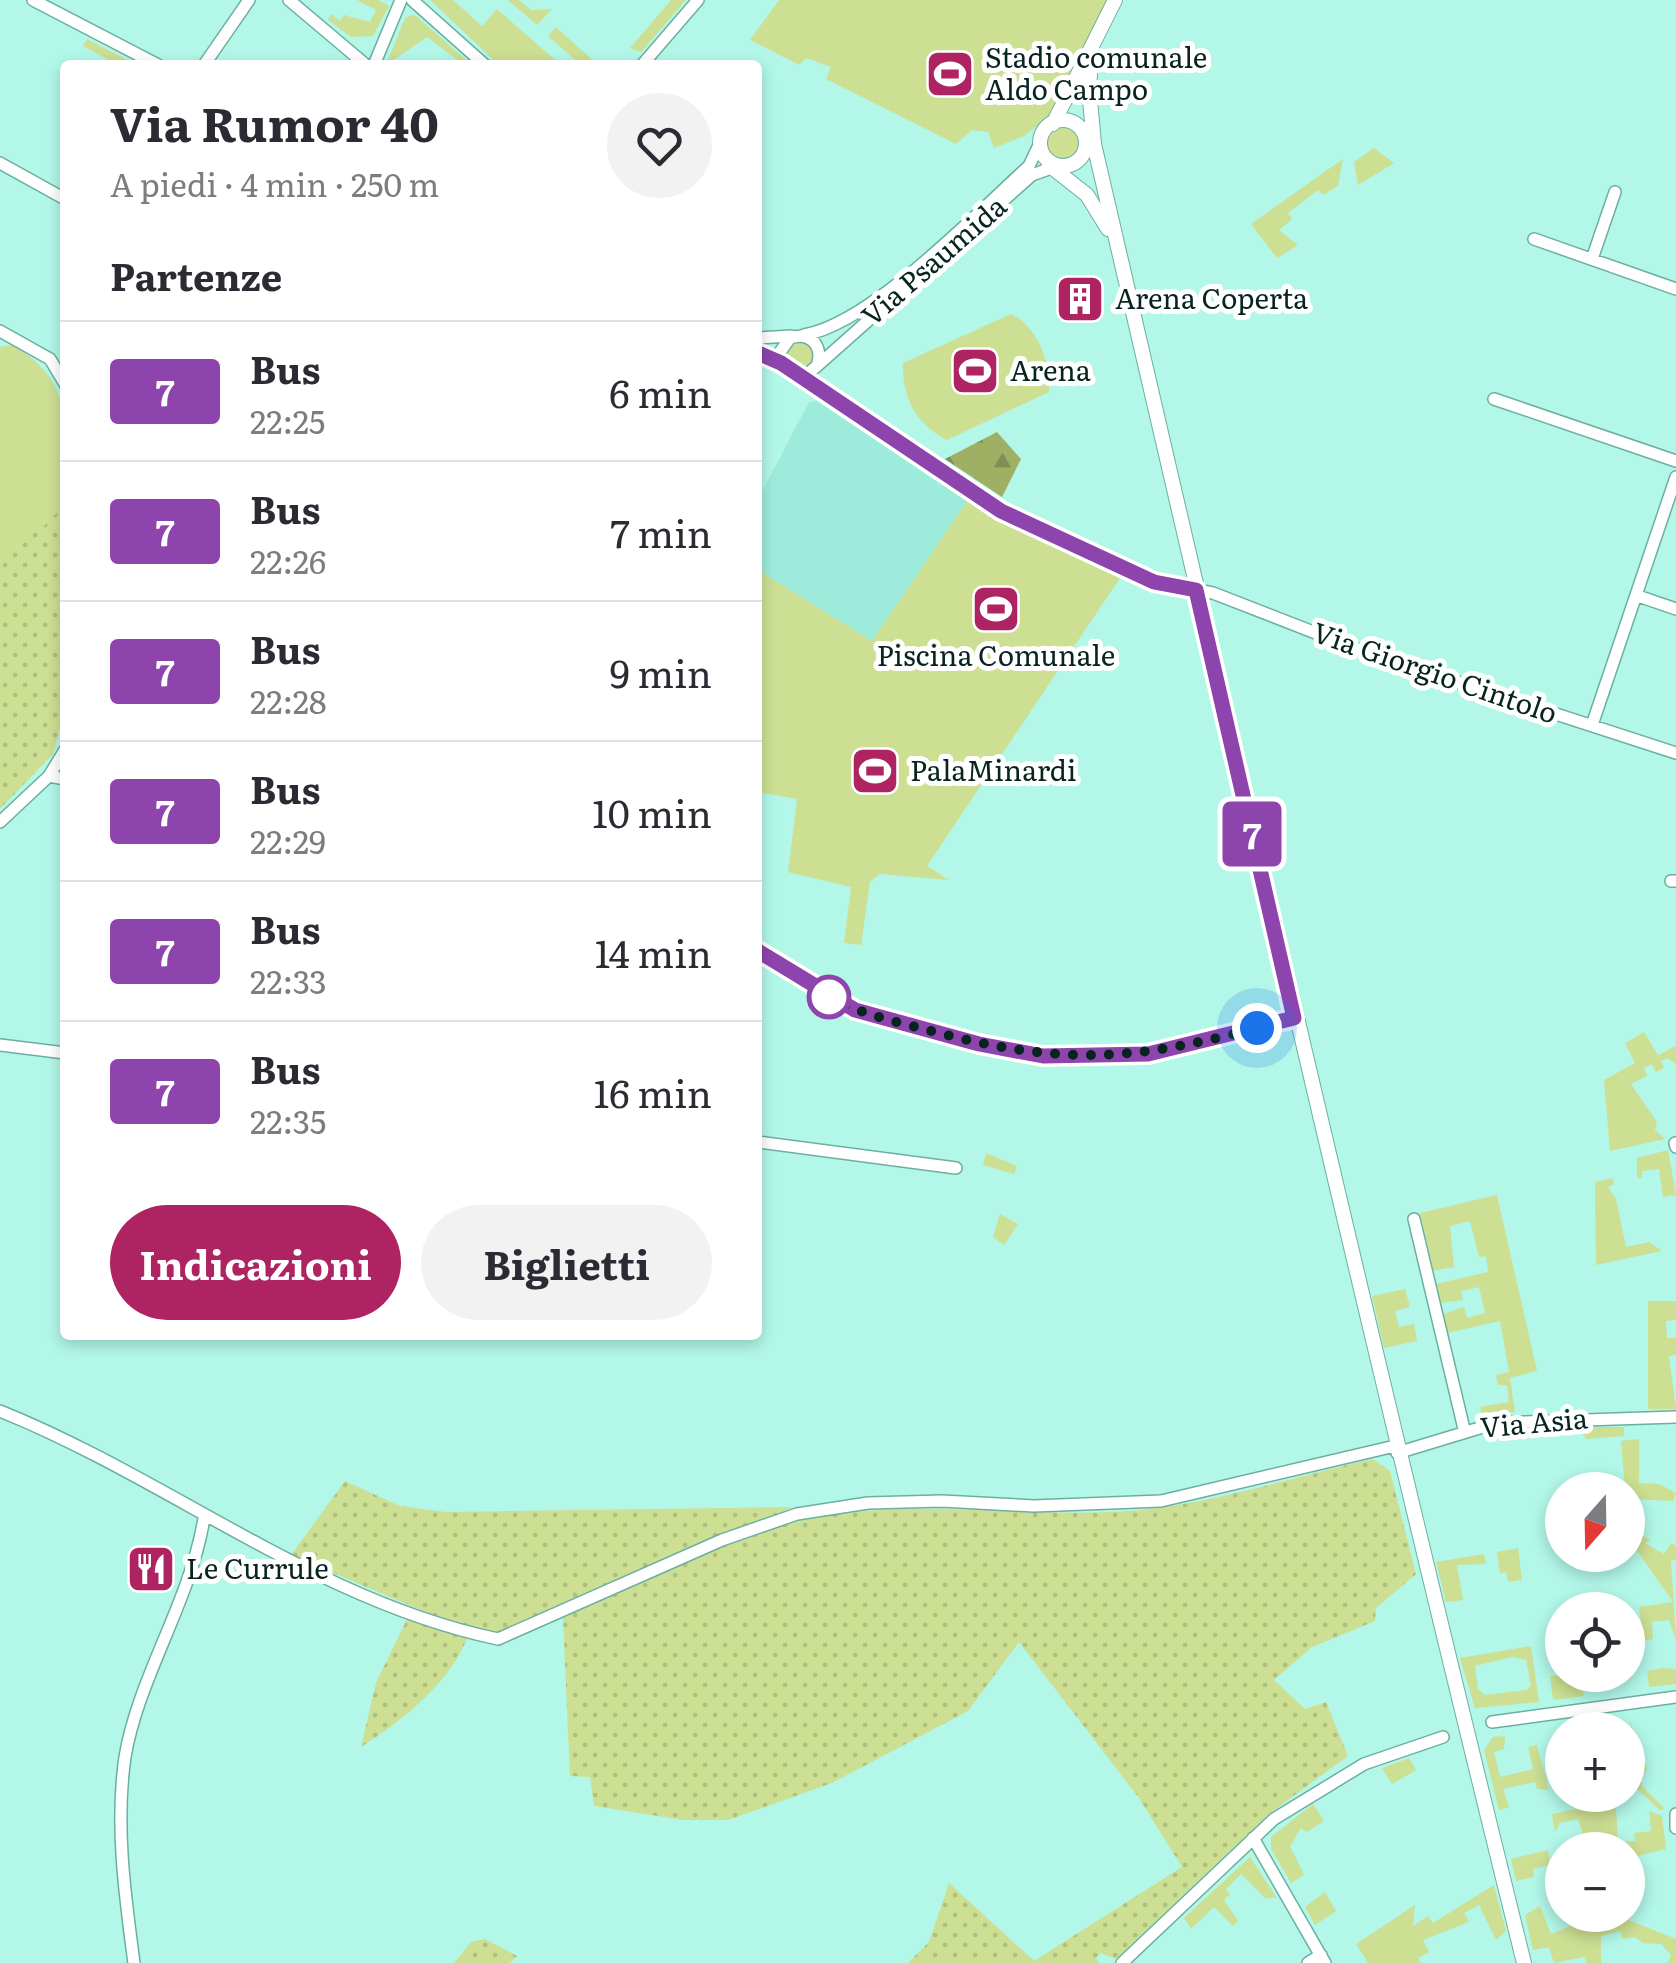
<!DOCTYPE html>
<html lang="it">
<head>
<meta charset="utf-8">
<style>
	body { margin:0; font-family:Literata,serif; background:#f2f2f3; color:#2b2b33; height:100vh; display:flex; flex-direction:column; font-size:38px; white-space:nowrap }
	* { box-sizing:border-box; margin:0 }
	p { font-size:32px; color:#7c7c81 }
	.icon { flex:none; width:55px; height:55px; fill:none; stroke:currentColor; stroke-width:2; stroke-linecap:round; stroke-linejoin:round }
	.map { position:relative; flex:1; overflow:hidden }
	.side { position:absolute; left:60px; top:60px; width:702px; height:1280px; display:flex; flex-direction:column; background:#fff; border-radius:10px; box-shadow:0 5px 15px #0003 }
	.side>* { flex:none }
	.badge { padding:0 20px; border-radius:8px; font-size:35px; line-height:65px }
	.needle { width:65px; rotate:200deg }
	.controls { position:absolute; left:1545px; top:1472px; display:grid; gap:20px }
	.controls a { display:grid; place-items:center; width:100px; height:100px; border-radius:50%; background:#fff; box-shadow:0 5px 15px #0003; font-size:50px }
	.you { position:absolute; width:50px; height:50px; margin:-25px; border:8px solid #fff; border-radius:50%; background:#1a73e8; box-shadow:0 0 0 15px #1a73e833 }
	.map>.badge { position:absolute; translate:-50% -50%; box-shadow:0 0 0 5px #fff }
	h2 { padding:0 50px; font-size:38px; line-height:90px }
	.round { display:grid; place-items:center; flex:none; width:105px; height:105px; border-radius:52px; background:#f2f2f3 }
	.overview { display:flex; align-items:center; justify-content:space-between; height:170px; padding:0 50px }
	h1 { font-size:48px; font-weight:700; line-height:75px }
	.primary-button { display:flex; gap:20px; margin-top:auto; padding:20px 50px }
	.primary-button a { flex:1; height:115px; border-radius:60px; background:#ae2361; color:#fff; font-size:40px; font-weight:700; line-height:115px; text-align:center }
	.primary-button a+a { background:#f2f2f3; color:#2b2b33 }
	ul { padding:0; list-style:none }
	li { display:flex; align-items:center; gap:30px; height:140px; padding:0 50px; border-top:2px solid #e1e1e2 }
	li div { flex:1 }
	li b { display:block; font-size:38px }
	li em { font-style:normal }
	li .badge { min-width:110px; font-weight:700; text-align:center }
	.map>svg:first-child { display:block }
	.built { fill:#9decdb }
	.grass { fill:url(#grass-dots) }
	.forest { fill:url(#forest-firs) }
	.garden { fill:#cddf93; fill-rule:evenodd }
	.lines { fill:none; stroke-linecap:round; stroke-linejoin:round }
	.minor-casing { stroke:#6bafa1; stroke-width:14 }
	.major-casing { stroke:#6bafa1; stroke-width:16 }
	.minor { stroke:#fff; stroke-width:11 }
	.major { stroke:#fff; stroke-width:14 }
	.line-casing { stroke:#fff; stroke-width:22 }
	.line { stroke:#8e44ad; stroke-width:15 }
	.walk { stroke:#07241f; stroke-width:10; stroke-dasharray:0 18 }
	.stop-dot { fill:#fff; stroke:#8e44ad; stroke-width:5 }
	.labels { text-anchor:middle; stroke-width:10; stroke-linejoin:round; paint-order:stroke }
	.poi-label { font-size:28px; fill:#07241f; stroke:#fff; text-anchor:start }
	.street-label { font-size:28px; fill:#07241f; stroke:#fff }
</style>
</head>
<body>
<div class="map">
<svg width="1676" height="1963" viewBox="0 0 1676 1963">
	<defs>
		<pattern id="grass-dots" width="8" height="8" patternUnits="userSpaceOnUse" patternTransform="scale(2.5)"><rect width="8" height="8" fill="#cddf93"/><path d="M2 2h.1M6 6h.1" fill="none" stroke="#afbf7e" stroke-width="1.8" stroke-linecap="round"/></pattern>
		<pattern id="forest-firs" width="22" height="20" patternUnits="userSpaceOnUse" patternTransform="scale(2.5)"><rect width="22" height="20" fill="#9fb065"/><path d="M5 1l3.5 6h-7zM16 11l3.5 6h-7z" fill="#808f53"/></pattern>
	</defs>
	<rect width="100%" height="100%" fill="#b2f7e8"/>
	<path class="built" d="M817 401 967 501 872 641 758 570V499L809 402Z"/>
	<path class="grass" d="M63 496 65 709 53 754 0 809V537Z
		M1373 1459 1390 1471 1416 1574 1376 1608 1375 1621 1312 1647 1274 1680 1305 1709 1326 1702 1348 1756 1270 1813 1116 1959 1101 1953 1096 1958 1099 1963H908L929 1942 949 1883 1034 1961 1182 1867 1139 1798 1019 1642 968 1711 832 1783 728 1820H684L594 1806 590 1777 570 1776 563 1618C643 1581 722 1538 809 1519 924 1495 1042 1523 1158 1508 1230 1498 1302 1475 1373 1459Z
		M345 1481 400 1506 446 1512 794 1507 717 1536 502 1635 435 1616 291 1555Z
		M408 1617 468 1636C450 1683 403 1720 361 1747L376 1683Z
		M485 1939 517 1956 510 1963H454L471 1942Z"/>
	<path class="forest" d="M997 432 1021 459 1002 497 945 459Z"/>
	<path class="garden" d="M357 0H378L389 6 373 36 351 37 328 20 331 14 340 21 344 15 370 22 376 10Z
		M430 0H453L482 26 497 9 561 65H499Z
		M508 0H519L531 10 552 9 537 25Z
		M671 0H686L641 52 630 48Z
		M779 0H1107L1052 114 1024 136 994 148 988 132 972 130 956 144 826 79 831 67 806 58 799 65 750 40Z
		M412 15 416 16 472 65H464L427 37 386 65 405 18Z
		M556 27 598 65H581L548 36Z
		M87 39 137 65H118L83 46Z
		M1047 142a16 16 0 1 1 32 0a16 16 0 1 1-32 0Z
		M1374 148 1394 163 1358 185 1354 162Z
		M1343 159 1338 186 1323 195 1318 190 1288 213 1292 219 1279 230 1298 245 1277 258 1251 224Z
		M1011 314C1038 327 1051 363 1049 392L947 440C916 424 902 398 903 363Z
		M787 355a13 13 0 1 1 26 0a13 13 0 1 1-26 0Z
		M12 345C62 374 65 403 65 457 65 471 67 492 61 505 50 527 21 543 0 554V347Z
		M967 501 992 518 1120 578 927 866 949 880 880 874 870 882 861 945 844 943 851 887 788 872 797 799 758 792V570L872 641Z
		M1644 1032 1658 1055 1676 1046V1064L1668 1058 1661 1061 1664 1068 1656 1072 1652 1064 1644 1068 1647 1076 1631 1084 1657 1122 1655 1130 1665 1139 1610 1151 1604 1080 1635 1063 1625 1043Z
		M1668 1150 1676 1195 1663 1197 1659 1169 1642 1171V1178H1637V1158Z
		M986 1153 1017 1166 1014 1174 983 1165Z
		M1613 1178 1614 1184 1608 1187 1616 1199 1626 1247 1649 1242 1662 1251 1596 1265 1595 1182Z
		M1497 1195 1537 1371 1510 1378 1515 1412 1482 1417 1480 1407 1509 1402 1507 1385H1498L1496 1375 1509 1372 1500 1321 1447 1333 1443 1314 1464 1307 1467 1318 1485 1313 1479 1287 1461 1291 1463 1300 1440 1303 1436 1284 1488 1272 1486 1256 1479 1257 1470 1221 1450 1226 1454 1267 1433 1271 1420 1213Z
		M1000 1214 1018 1224 1004 1245 993 1237Z
		M1405 1289 1410 1307 1395 1311 1399 1327 1414 1324 1417 1341 1384 1348 1372 1296Z
		M1648 1301H1676V1320L1666 1321 1667 1338H1676V1355L1669 1356 1676 1409H1648Z
		M1583 1427H1624V1436L1585 1439Z
		M1639 1439V1483L1659 1484 1676 1493 1673 1501 1628 1499V1490H1611L1625 1488 1621 1441Z
		M1628 1528 1651 1540 1645 1543 1664 1554 1671 1543 1676 1546V1560L1671 1561 1676 1640 1669 1620 1652 1622 1653 1639 1643 1641 1639 1607 1673 1602 1628 1538Z
		M1518 1548 1522 1580 1508 1582 1506 1572 1500 1573 1497 1552Z
		M1484 1554 1486 1564 1457 1565 1463 1600 1446 1602 1436 1562Z
		M1531 1646 1539 1702 1475 1708 1460 1658ZM1512 1657 1526 1660 1531 1685 1527 1690 1485 1695 1478 1689 1475 1666Z
		M1662 1668 1676 1669V1684L1649 1687 1647 1671Z
		M1581 1675 1584 1696 1553 1700 1550 1676Z
		M1629 1718 1647 1770 1641 1776 1642 1786 1664 1808 1661 1811 1637 1789 1616 1808 1618 1842 1635 1841 1634 1833 1651 1831 1649 1811 1662 1816 1666 1849 1628 1858V1850H1566L1565 1846 1585 1841 1578 1819 1560 1823 1555 1832 1552 1814 1576 1809 1573 1795H1628V1768L1640 1764Z
		M1505 1736 1504 1749 1494 1752 1500 1777 1533 1769 1528 1747 1537 1745 1549 1790 1537 1789 1535 1782 1503 1789 1509 1807 1499 1810 1484 1750 1493 1737Z
		M1409 1758 1416 1770 1392 1784 1382 1768Z
		M1313 1804 1324 1821 1307 1832 1301 1828 1290 1846 1304 1875 1291 1883 1271 1849V1837Z
		M1548 1850 1550 1865 1533 1869 1534 1877 1516 1881 1511 1859Z
		M1250 1857 1277 1898H1265L1241 1874 1226 1889 1230 1894 1224 1900 1238 1921 1233 1926 1214 1907 1191 1929 1184 1918Z
		M1494 1885 1506 1931 1496 1940 1479 1905 1464 1913 1469 1922 1423 1940 1429 1952 1418 1958 1421 1963H1368L1356 1944 1415 1905 1413 1926 1428 1916 1433 1923Z
		M1325 1892 1336 1911 1315 1925 1305 1907Z
		M1540 1906 1551 1934 1580 1922 1579 1915H1616L1676 1939V1963H1668L1671 1955 1661 1944 1643 1943 1635 1937 1623 1939 1620 1931 1601 1936V1963H1587L1584 1957 1554 1963 1549 1947 1533 1950 1525 1915Z"/>
	<g class="lines">
		<g class="minor-casing">
			<path id="minor" d="M33 0 158 65
				M289 0 366 65
				M412 0 485 65
				M204 65 249 0
				M374 65 401 0
				M642 65 698 0
				M0 163 65 199
				M1534 239 1676 289
				M1592 259 1615 192
				M0 331 50 359 65 384
				M804 335C872 323 976 214 1029 166L1040 143
				M758 338 791 336
				M758 353 781 363 982 500 1154 582 1213 593 1362 651 1676 753
				M781 363 780 352 790 338C810 331 824 346 817 366L807 374H794
				M817 366 1032 175 1057 166
				M1494 399 1676 461
				M1638 596 1676 609
				M1592 725 1676 477
				M49 776 65 779
				M0 822 49 776 65 750
				M1671 881H1676
				M758 951 855 1010 979 1044 1043 1056 1148 1054 1294 1018
				M0 1045 65 1053
				M758 1142 956 1168
				M1675 1143 1676 1147
				M1414 1219 1464 1429
				M0 1411C169 1479 316 1601 498 1639L722 1540 797 1514 868 1503 942 1501 1034 1506 1161 1501 1395 1446
				M1397 1453 1496 1423 1676 1417
				M1492 1722 1676 1697
				M1676 1814V1828
				M1253 1838 1325 1963
				M134 1963C125 1896 115 1825 125 1757 138 1678 191 1600 204 1518
				M1122 1963 1274 1819 1364 1764 1443 1737
				M1308 1963 1321 1955"/>
		</g>
		<g class="major-casing">
			<path id="major" d="M1092 46 1089 89 1094 144C1235 751 1374 1358 1524 1963
				M1040 143a23 23 0 1 1 46 0a23 23 0 1 1-46 0Z
				M1053 124 1115 0
				M1049 165 1087 195 1108 229"/>
		</g>
		<use href="#minor" class="minor"/>
		<use href="#major" class="major"/>
	</g>
	<g class="lines">
		<g class="line-casing">
			<path id="line" d="M758 353 781 363 1001 511 1154 582 1196 590 1294 1018 1148 1054 1043 1056 979 1044 855 1010 758 951"/>
		</g>
		<use href="#line" class="line"/>
		<path class="walk" d="M829 997C860 1014 897 1022 931 1031 1060 1065 1129 1062 1257 1028"/>
	</g>
	<defs>
		<g id="stadium-square" transform="scale(2.5)"><rect x="-9" y="-9" width="18" height="18" rx="4" fill="#ae2361" stroke="#fff"/><path d="M0-5a6.5 5 0 1 0 0 10a6.5 5 0 1 0 0-10ZM-3.5-1.8h7v3.6h-7Z" fill="#fff"/></g>
		<g id="building-square" transform="scale(2.5)"><rect x="-9" y="-9" width="18" height="18" rx="4" fill="#ae2361" stroke="#fff"/><path d="M-4-6H4V6H1V3H-1V6H-4ZM-2.5-4.3h1.7v1.8h-1.7ZM.8-4.3h1.7v1.8H.8ZM-2.5-1h1.7V.8h-1.7ZM.8-1h1.7V.8H.8Z" fill="#fff"/></g>
		<g id="restaurant-square" transform="scale(2.5)"><rect x="-9" y="-9" width="18" height="18" rx="4" fill="#ae2361" stroke="#fff"/><path d="M-5-6h1v4h1v-4h1v4h1v-4h1v5L-1.5 .5V6h-2V.5L-5-1ZM5-6V6H3V1.5H1.5Q1.5-4 5-6Z" fill="#fff"/></g>
	</defs>
	<g fill-rule="evenodd">
		<use href="#stadium-square" x="950" y="74"/>
		<use href="#building-square" x="1080" y="299"/>
		<use href="#stadium-square" x="975" y="371"/>
		<use href="#stadium-square" x="996" y="609"/>
		<use href="#stadium-square" x="875" y="771"/>
		<use href="#restaurant-square" x="151" y="1569"/>
	</g>
	<circle class="stop-dot" cx="829" cy="997" r="20"/>
	<g class="labels">
		<g class="poi-label">
			<text x="985" y="68">Stadio comunale<tspan x="985" dy="32">Aldo Campo</tspan></text>
			<text x="1115" y="309">Arena Coperta</text>
			<text x="1010" y="381">Arena</text>
			<text x="996" y="666" text-anchor="middle">Piscina Comunale</text>
			<text x="910" y="781">PalaMinardi</text>
			<text x="186" y="1579">Le Currule</text>
		</g>
		<g class="street-label">
			<text transform="translate(934 261) rotate(-41)" y="10">Via Psaumida</text>
			<text transform="translate(1435 673) rotate(19)" y="10">Via Giorgio Cintolo</text>
			<text transform="translate(1534 1423) rotate(-5)" y="10">Via Asia</text>
		</g>
	</g>
</svg>
<div class="controls">
<a><svg class="needle" viewBox="-14 -14 28 28"><path d="M0-13l5 13h-10z" fill="#e53935"/><path d="M0 13l5-13h-10z" fill="#7c7c81"/></svg></a>
<a><svg class="icon" aria-label="locate" viewBox="0 0 24 24"><circle cx="12" cy="12" r="6"/><path d="M12 2v4M12 18v4M2 12h4M18 12h4"/></svg></a>
<a>+</a>
<a>−</a>
</div>
<div class="you" style="left:1257px;top:1028px"></div>
<b class="badge" style="left:1252px;top:834px;background:#8e44ad;color:#fff">7</b>
<section class="side">
<div class="overview"><div><h1>Via Rumor 40</h1><p>A piedi · 4 min · 250 m</p></div><a class="round"><svg class="icon" aria-label="heart" viewBox="0 0 24 24"><path d="M12 20l-8-8c-3-5 5-10 8-4 3-6 11-1 8 4z"/></svg></a></div>
<h2>Partenze</h2>
<ul>
<li><span class="badge" style="background:#8e44ad;color:#fff">7</span><div><b>Bus</b><p>22:25</p></div><em>6 min</em></li>
<li><span class="badge" style="background:#8e44ad;color:#fff">7</span><div><b>Bus</b><p>22:26</p></div><em>7 min</em></li>
<li><span class="badge" style="background:#8e44ad;color:#fff">7</span><div><b>Bus</b><p>22:28</p></div><em>9 min</em></li>
<li><span class="badge" style="background:#8e44ad;color:#fff">7</span><div><b>Bus</b><p>22:29</p></div><em>10 min</em></li>
<li><span class="badge" style="background:#8e44ad;color:#fff">7</span><div><b>Bus</b><p>22:33</p></div><em>14 min</em></li>
<li><span class="badge" style="background:#8e44ad;color:#fff">7</span><div><b>Bus</b><p>22:35</p></div><em>16 min</em></li>
</ul>
<div class="primary-button"><a>Indicazioni</a><a>Biglietti</a></div>
</section>
</div>
</body>
</html>
